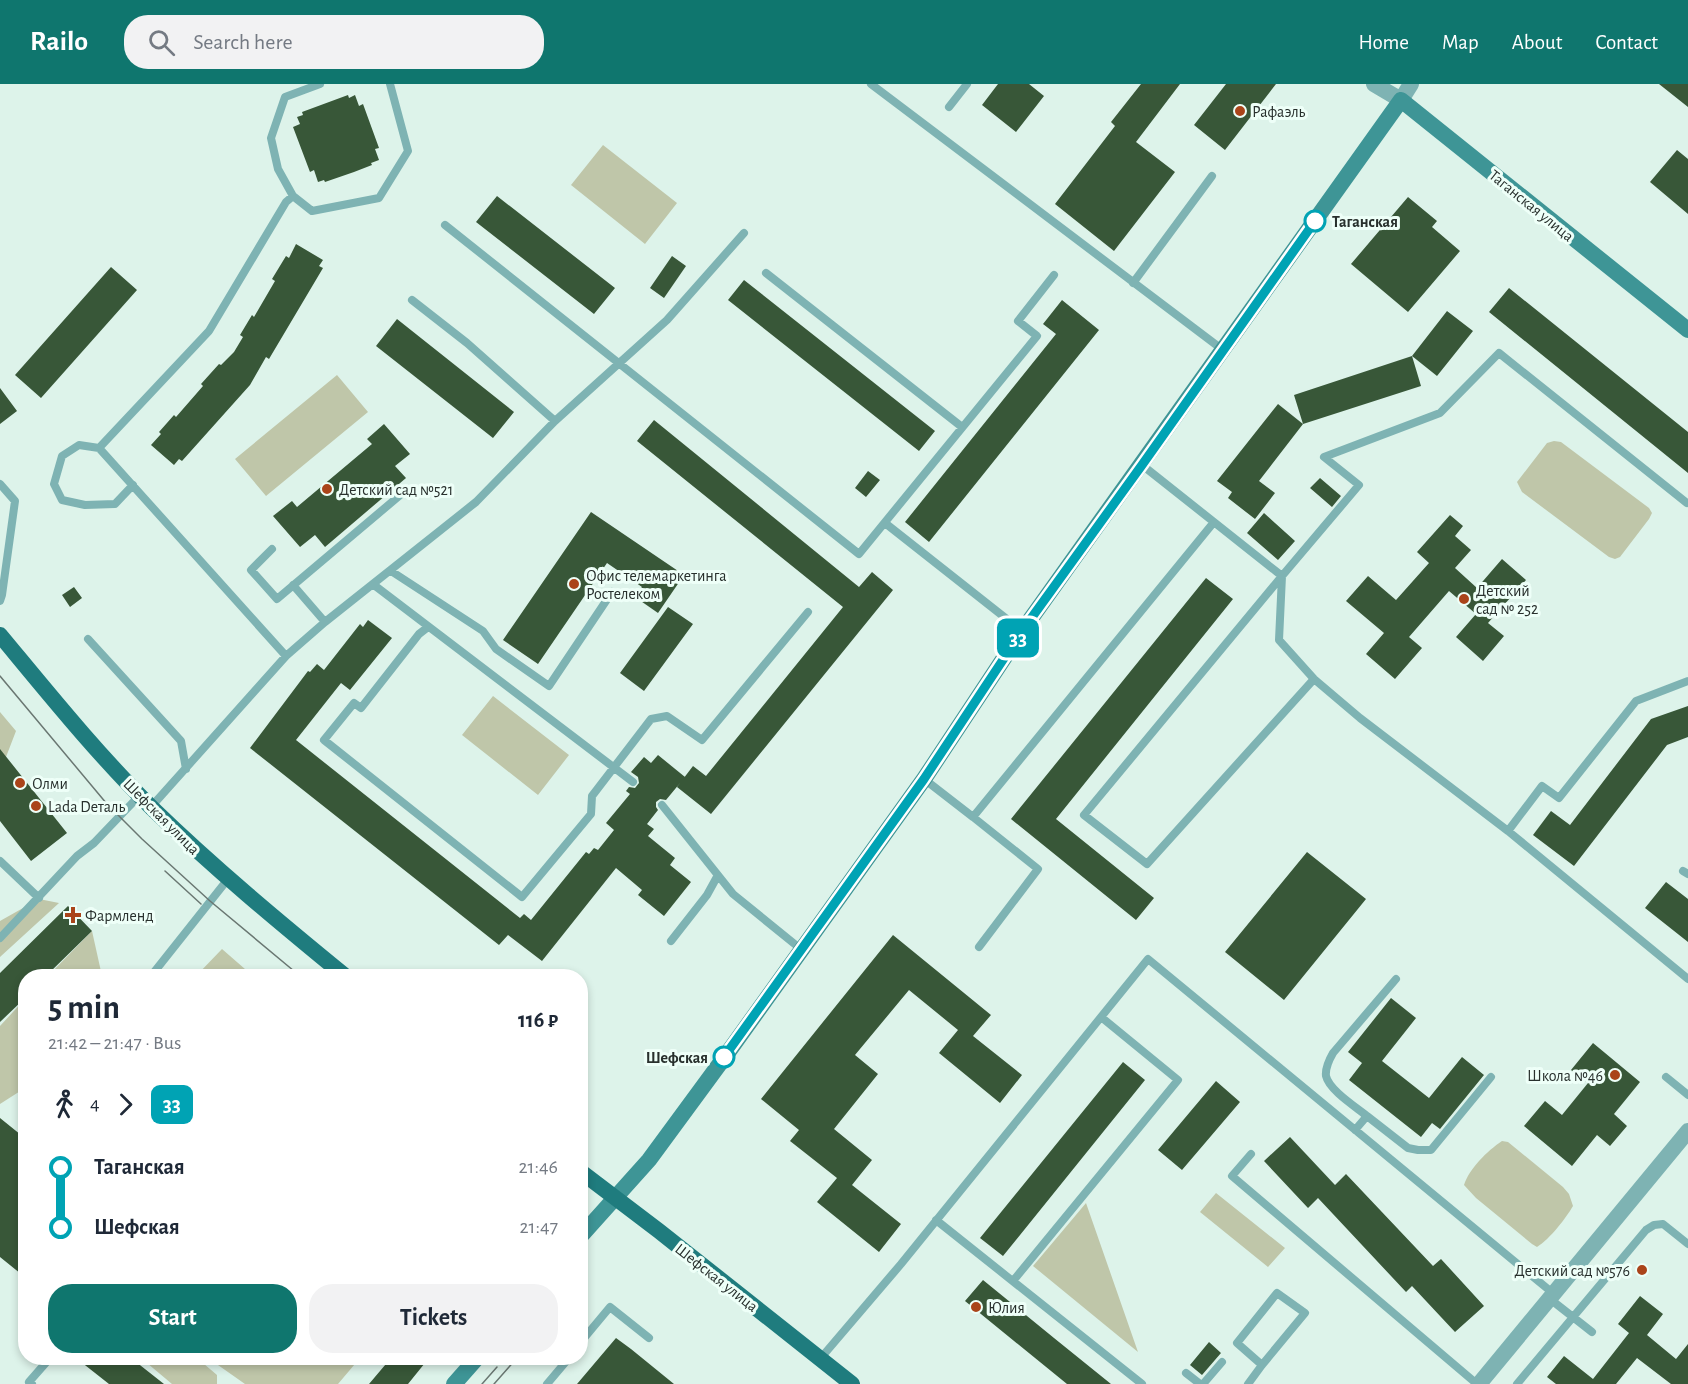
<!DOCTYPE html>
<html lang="en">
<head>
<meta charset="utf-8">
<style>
	body { margin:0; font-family:"Alegreya Sans",sans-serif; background:#f2f2f3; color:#1f2937; height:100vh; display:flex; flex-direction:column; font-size:22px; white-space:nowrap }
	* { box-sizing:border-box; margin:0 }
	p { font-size:20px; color:#747a83 }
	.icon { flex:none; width:33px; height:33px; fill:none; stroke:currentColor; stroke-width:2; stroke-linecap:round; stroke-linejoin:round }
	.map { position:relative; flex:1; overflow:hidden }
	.details { position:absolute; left:18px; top:885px; width:570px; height:396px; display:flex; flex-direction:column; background:#fff; border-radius:24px; box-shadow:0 3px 9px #0003 }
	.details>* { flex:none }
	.badge { padding:0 12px; border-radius:9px; font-size:21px; line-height:39px }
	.map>.badge { position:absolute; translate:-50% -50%; box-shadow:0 0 0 3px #fff }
	.legs { display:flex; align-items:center; gap:9px; height:66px; padding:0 30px; font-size:20px }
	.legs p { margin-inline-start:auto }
	.headline { display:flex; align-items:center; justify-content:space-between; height:102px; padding:0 30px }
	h1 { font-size:33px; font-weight:700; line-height:45px }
	.button { display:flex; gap:12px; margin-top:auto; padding:12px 30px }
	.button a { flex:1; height:69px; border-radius:24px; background:#0f766e; color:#fff; font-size:24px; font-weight:700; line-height:69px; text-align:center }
	.button a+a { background:#f2f2f3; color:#1f2937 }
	ul { padding:0 30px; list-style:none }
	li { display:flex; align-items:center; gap:21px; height:60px; font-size:22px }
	li i { display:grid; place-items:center; width:9px; height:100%; margin:0 8px; background:currentColor }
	li i::after { content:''; width:15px; height:15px; margin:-8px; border:4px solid; border-radius:50%; background:#fff }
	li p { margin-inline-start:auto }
	li:first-child i { background:linear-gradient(#0000 50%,currentColor 0) }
	li:last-child i { background:linear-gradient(currentColor 50%,#0000 0) }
	header { display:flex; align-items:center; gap:36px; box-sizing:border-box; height:84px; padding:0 30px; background:#0f766e; color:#fff }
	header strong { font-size:28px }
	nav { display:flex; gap:33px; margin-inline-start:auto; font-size:21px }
	.search { width:420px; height:54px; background:#f2f2f3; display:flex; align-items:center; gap:15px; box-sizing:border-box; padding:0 21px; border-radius:24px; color:#747a83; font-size:22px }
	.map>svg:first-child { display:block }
	.green { fill:#bfc6a9 }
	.building { fill:#385738 }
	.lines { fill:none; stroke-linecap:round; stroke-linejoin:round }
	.service { stroke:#7eb3b3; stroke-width:8 }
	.minor { stroke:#7eb3b3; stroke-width:16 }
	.secondary { stroke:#3e9596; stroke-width:16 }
	.primary { stroke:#1f7c7e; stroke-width:16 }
	.tram { stroke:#6a7772; stroke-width:1.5 }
	.line-1-casing { stroke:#fff; stroke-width:14 }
	.line-1 { stroke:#00a3b4; stroke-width:9 }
	.poi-dot { fill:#aa441a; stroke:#eefff8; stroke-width:2 }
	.stop-1-dot { fill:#fff; stroke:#00a3b4; stroke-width:3 }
	.labels { text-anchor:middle; stroke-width:6; stroke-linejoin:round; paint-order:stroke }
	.poi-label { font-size:16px; fill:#28302d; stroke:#eefff8; text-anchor:start }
	.street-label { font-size:16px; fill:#28302d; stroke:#eefff8 }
	.stop-label { font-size:16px; font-weight:bold; fill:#28302d; stroke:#eefff8; text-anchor:start }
</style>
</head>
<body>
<header>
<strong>Railo</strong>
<div class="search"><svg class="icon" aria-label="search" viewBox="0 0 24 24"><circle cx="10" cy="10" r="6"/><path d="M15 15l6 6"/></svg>Search here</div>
<nav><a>Home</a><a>Map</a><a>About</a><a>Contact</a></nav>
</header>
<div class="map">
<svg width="1688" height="1300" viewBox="0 0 1688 1300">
	<rect width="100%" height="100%" fill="#ddf3ea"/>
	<path class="green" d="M603 61 677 119 645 160 571 101Z
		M337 291 368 328 266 412 235 375Z
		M1554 357 1561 358 1649 424 1652 429 1649 435 1620 473 1615 475 1609 473 1522 408 1517 398 1547 359Z
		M493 612 569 671 538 711 462 651Z
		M0 628 16 647 6 673 0 677Z
		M39 815 59 819 0 873V837Z
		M92 847 102 892H48Z
		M222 865 253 892H196Z
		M25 915V1004L0 1020V942Z
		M1502 1057 1508 1058 1563 1103 1569 1110 1573 1122C1566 1134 1550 1155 1537 1163L1532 1160 1476 1114 1464 1101C1469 1085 1487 1067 1502 1057Z
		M1216 1109 1285 1164 1268 1183 1200 1128Z
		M1086 1119 1138 1268 1033 1182Z
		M141 1274H197L217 1291V1300H172Z
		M208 1274H360L338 1300H245Z"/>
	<path class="building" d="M998 0H1029L1044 12 1016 48 982 21Z
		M1141 0H1180L1136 58 1175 88 1114 167 1055 120 1115 42 1111 38Z
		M1226 0H1276L1225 66 1194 41Z
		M1659 0H1688V23Z
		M348 11 349 14 355 11 359 22 363 20 379 64 375 65 379 76 371 79 372 81 354 88 325 98 324 96 318 98 314 86 310 88 293 43 300 40 297 33 303 31 302 28Z
		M1677 66 1688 75V130L1650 98Z
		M497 112 615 204 594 230 476 138Z
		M1408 113 1437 137 1432 143 1460 167 1408 228 1351 180Z
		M296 160 323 176 319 182 323 184 269 275 266 273 250 301 182 377 179 375 174 381 151 361 161 350 159 348 174 331 176 333 203 302 201 300 219 280 221 281 234 268 243 253 240 251 252 231 254 233 275 197 272 195 286 172 289 174Z
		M672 172 686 182 664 214 650 204Z
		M111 183 137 206 41 314 15 291Z
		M744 196 935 347 919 367 728 216Z
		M1509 204 1688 348V389L1489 228Z
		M1062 216 1099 246 929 458 905 438 1056 250 1043 240Z
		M1447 227 1473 247 1437 292 1412 272Z
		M397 235 514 328 493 354 376 262Z
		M1412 272 1421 302 1303 340 1294 311Z
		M0 304 17 327 0 340Z
		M1278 320 1303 340 1259 397 1275 409 1255 435 1228 414 1232 408 1217 397Z
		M654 336 859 503 872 488 893 506 711 730 677 703 693 682 706 692 843 523 637 357Z
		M384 340 410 370 395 382 406 394 325 463 315 451 300 463 273 432 292 417 297 423 372 360 367 355Z
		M868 387 880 396 866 413 855 404Z
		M1320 394 1341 412 1332 423 1310 404Z
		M591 428 684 491 658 529 635 513 642 503 607 479 538 580 503 556Z
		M1264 429 1295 457 1278 476 1247 449Z
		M1450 431 1463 442 1455 452 1471 466 1455 484 1477 504 1502 475 1526 496 1488 539 1504 552 1483 577 1456 553 1476 530 1449 507 1409 553 1422 564 1395 595 1366 570 1384 549 1346 517 1368 492 1396 516 1429 479 1417 468Z
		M1206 494 1233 515 1056 735 1154 814 1136 836 1011 735Z
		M74 503 82 514 70 523 62 511Z
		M668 523 693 540 644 607 620 589Z
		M368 536 392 554 350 606 341 599 296 656 520 834 524 830 531 836 586 768 589 770 594 764 598 766 614 746 606 739 630 710 626 707 629 703 635 704 639 699 638 693 631 688 644 673 651 679 658 671 685 693 666 716 660 715 656 718V723L658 726 647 740 654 745 648 752 675 774 670 781 691 798 664 832 638 811 642 806 616 784 542 877 508 851 499 861 250 664 308 587 310 588 317 580 324 586 360 540 363 543Z
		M1688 622V653L1667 661 1574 782 1533 751 1551 727 1570 741 1651 635Z
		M0 665 67 749 31 777 0 737Z
		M1307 768 1366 815 1284 916 1225 868Z
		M1666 798 1688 815V858L1645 824Z
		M68 822 92 847 46 892H26V913L0 938V889Z
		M893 851 991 931 973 952 1022 991 1000 1019 939 969 958 946 909 906 855 971 878 990 834 1045 872 1076 852 1101 901 1140 879 1168 817 1118 837 1094 790 1057 799 1046 761 1015Z
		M1391 914 1416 934 1382 977 1429 1014 1462 973 1484 991 1440 1045 1432 1039 1421 1053 1349 996 1362 979 1348 968Z
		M1593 959 1640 998 1614 1030 1627 1042 1610 1062 1597 1051 1572 1082 1524 1042 1545 1017 1562 1031 1588 999 1571 986Z
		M1123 978 1145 996 1003 1172 980 1154Z
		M1216 997 1240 1018 1182 1086 1158 1066Z
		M0 1034 26 1055V1194L0 1173Z
		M1290 1053 1335 1101 1346 1090 1433 1182 1441 1175 1484 1222 1455 1248 1412 1202 1406 1208 1318 1114 1308 1124 1264 1077Z
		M983 1196 1054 1254 1111 1300H1067L965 1217Z
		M1640 1212 1663 1230 1647 1251 1676 1275 1688 1260V1300H1671L1637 1274 1616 1300H1556L1547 1293 1564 1272 1593 1295 1629 1249 1618 1240Z
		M616 1254 631 1265 674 1300H577Z
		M1209 1258 1221 1269 1202 1291 1190 1281Z
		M76 1274H131L164 1300H109Z
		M391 1274H429L408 1300H369Z"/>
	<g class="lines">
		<path class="service" d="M320 0 285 13 271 54 278 85 293 112 312 127 379 114 408 67 390 0
			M871 0 1223 266
			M949 23 967 0
			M445 141 859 470 1037 252 1018 237 1054 191
			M766 189 962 343
			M1133 199 1212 92
			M412 216 467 259 555 337
			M99 364 286 572
			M1142 381 1282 492 1359 401 1324 373 1440 329 1499 269 1687 419
			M0 400 15 417 2 511 0 517
			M133 401 115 420 85 421 62 416 54 400 62 372 79 361 99 364 209 247 286 118 293 112
			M885 439 1022 547
			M272 465 251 486 277 515 405 407
			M391 487 483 547 496 565 549 602 612 508
			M293 501 325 538
			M374 501 633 698
			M428 543 419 550 361 624 354 619 324 656 522 813 591 730 592 712 651 635 667 632 702 656 808 528
			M88 555 181 657 186 685
			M1314 595 1147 780 1084 731 1282 492 1279 556 1314 595 1360 634 1508 747 1688 895
			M924 695 973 733 1214 438
			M662 721 733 810 802 866
			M151 723 286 572 325 538 476 418 555 337 667 236 744 149
			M973 733 1038 785 979 863
			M1508 747 1542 702 1559 714 1636 617 1688 597
			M0 777 39 814
			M1683 787 1688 790
			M0 854 77 772 94 759 140 711
			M671 857 707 811 718 791
			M151 892 228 795
			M1666 993 1688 1011
			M1367 1032 1408 1064 1418 1066H1431L1491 993
			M1355 1046 1367 1032C1356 1023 1329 1006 1326 992 1325 984 1329 976 1333 969L1396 895
			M1251 1070 1232 1092 1477 1300
			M936 1136 1142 1300
			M1013 1197 1178 996 1101 933
			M1550 1215 1592 1248
			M580 1259 610 1223 649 1254
			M820 1275 901 1180 1148 875 1554 1210
			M1186 1289 1200 1300
			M32 1300 29 1298 50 1274
			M547 1300 569 1274
			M1203 1300 1222 1278
			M1248 1300 1262 1281 1305 1229 1277 1209 1237 1259 1262 1281
			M1517 1300 1646 1146 1654 1141 1663 1140 1688 1160"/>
		<path class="minor" d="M1374 0 1401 16 1411 0
			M1479 1300 1688 1047"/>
		<path class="secondary" d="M580 1153 649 1076 724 974 924 695 1022 547 1401 16 1688 246
			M454 1300 477 1274"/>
		<path class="primary" d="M0 551C49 610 98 671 153 725 214 784 279 838 345 892
			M580 1087 659 1147 852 1300"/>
		<path class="tram" d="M0 592 107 720 142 755 210 817 300 892
			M165 787 201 820
			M580 1140C589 1159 589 1176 580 1195
			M482 1300 497 1283
			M494 1300 517 1274"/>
	</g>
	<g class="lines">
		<g class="line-1-casing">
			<path id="line-1" d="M724 973 924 695 1022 547 1142 381 1315 137"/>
		</g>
		<use href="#line-1" class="line-1"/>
	</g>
	<g class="poi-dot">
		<circle cx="1240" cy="27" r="6"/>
		<circle cx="327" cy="405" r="6"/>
		<circle cx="574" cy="500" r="6"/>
		<circle cx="1464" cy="515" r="6"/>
		<circle cx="20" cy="699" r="6"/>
		<circle cx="36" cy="722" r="6"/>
		<path d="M70 822h6v6h6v6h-6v6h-6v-6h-6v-6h6z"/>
		<circle cx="1615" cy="991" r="6"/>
		<circle cx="1642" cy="1186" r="6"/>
		<circle cx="976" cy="1223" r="6"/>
	</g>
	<g class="stop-1-dot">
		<circle cx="1315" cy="137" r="10"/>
		<circle cx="724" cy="973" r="10"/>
	</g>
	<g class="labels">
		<g class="poi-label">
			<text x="1252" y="33">Рафаэль</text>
			<text x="339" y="411">Детский сад №521</text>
			<text x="586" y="497">Офис телемаркетинга<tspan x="586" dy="18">Ростелеком</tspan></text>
			<text x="1476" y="512">Детский<tspan x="1476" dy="18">сад № 252</tspan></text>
			<text x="32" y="705">Олми</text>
			<text x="48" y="728">Lada Dеталь</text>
			<text x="85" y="837">Фармленд</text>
			<text x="1603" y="997" text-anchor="end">Школа №46</text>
			<text x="1630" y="1192" text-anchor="end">Детский сад №576</text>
			<text x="988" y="1229">Юлия</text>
		</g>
		<g class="street-label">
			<text transform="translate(1532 121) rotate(39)" y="6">Таганская улица</text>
			<text transform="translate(162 732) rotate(45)" y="6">Шефская улица</text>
			<text transform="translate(717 1193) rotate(38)" y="6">Шефская улица</text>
		</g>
		<g class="stop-label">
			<text x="1332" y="143">Таганская</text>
			<text x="708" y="979" text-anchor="end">Шефская</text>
		</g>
	</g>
</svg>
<b class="badge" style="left:1018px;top:554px;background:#00a3b4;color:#fff">33</b>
<section class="details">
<div class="headline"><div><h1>5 min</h1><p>21:42 – 21:47 · Bus</p></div><b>116 ₽</b></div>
<div class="legs"><svg class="icon" aria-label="walk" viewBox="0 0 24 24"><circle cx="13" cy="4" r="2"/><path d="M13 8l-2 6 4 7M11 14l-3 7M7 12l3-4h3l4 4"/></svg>4<svg class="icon" aria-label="forward" viewBox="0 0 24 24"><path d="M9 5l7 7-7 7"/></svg><b class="badge" style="background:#00a3b4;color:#fff">33</b></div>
<ul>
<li><i style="color:#00a3b4"></i><b>Таганская</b><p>21:46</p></li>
<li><i style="color:#00a3b4"></i><b>Шефская</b><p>21:47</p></li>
</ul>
<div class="button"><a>Start</a><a>Tickets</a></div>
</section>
</div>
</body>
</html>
